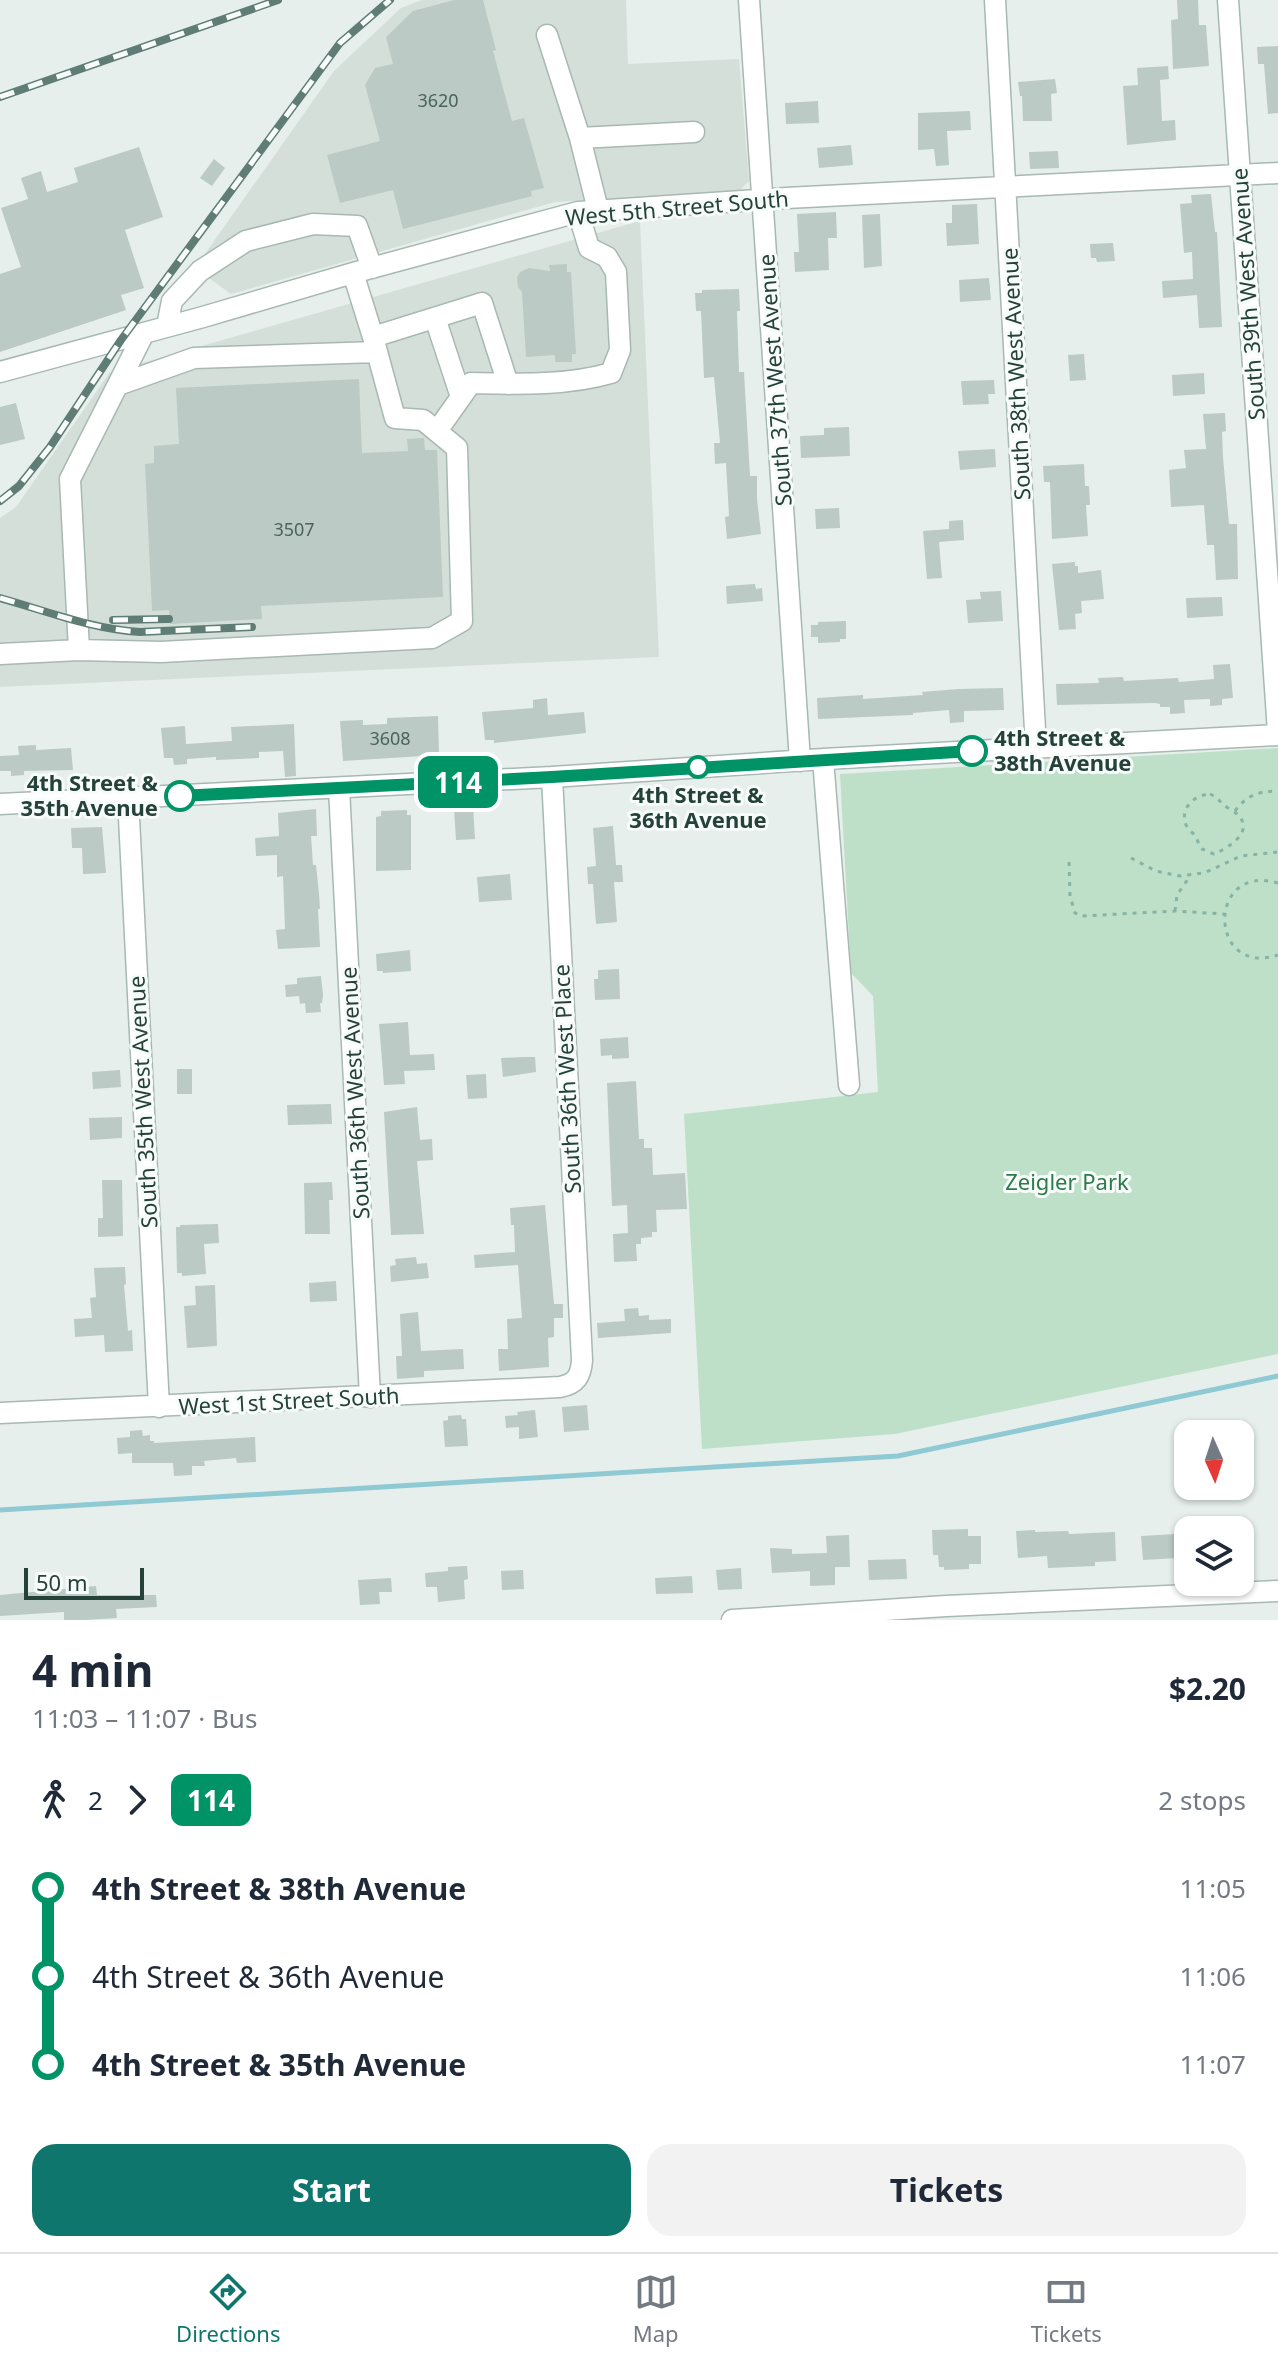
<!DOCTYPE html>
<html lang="en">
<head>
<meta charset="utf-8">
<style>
	body { margin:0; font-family:"Noto Sans",sans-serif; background:#f2f2f3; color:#1f2937; height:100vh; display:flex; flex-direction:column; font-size:30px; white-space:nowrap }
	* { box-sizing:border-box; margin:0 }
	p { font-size:26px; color:#747a83 }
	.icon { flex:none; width:44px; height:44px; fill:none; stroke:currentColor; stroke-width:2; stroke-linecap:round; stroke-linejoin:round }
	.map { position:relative; height:1620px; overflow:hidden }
	.panel { display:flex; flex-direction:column; background:#fff; flex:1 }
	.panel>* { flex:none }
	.badge { padding:0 16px; border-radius:12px; font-size:28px; line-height:52px }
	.needle { width:52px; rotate:177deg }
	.tools { position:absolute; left:1174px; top:1420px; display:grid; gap:16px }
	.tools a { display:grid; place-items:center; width:80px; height:80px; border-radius:16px; background:#fff; box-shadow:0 2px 6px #0004; font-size:40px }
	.scale { position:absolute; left:24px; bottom:20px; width:120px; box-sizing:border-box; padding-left:8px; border:4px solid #24423a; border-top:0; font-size:22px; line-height:28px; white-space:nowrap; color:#24423a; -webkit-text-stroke:6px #f7fbf9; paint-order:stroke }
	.map>.badge { position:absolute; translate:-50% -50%; box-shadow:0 0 0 4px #fff }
	.legs { display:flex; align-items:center; gap:12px; height:88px; padding:0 32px; font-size:26px }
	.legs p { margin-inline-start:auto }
	.headline { display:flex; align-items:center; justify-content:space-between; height:136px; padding:0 32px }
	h1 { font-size:44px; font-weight:700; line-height:60px }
	.action { display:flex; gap:16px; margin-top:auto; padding:16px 32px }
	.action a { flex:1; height:92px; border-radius:24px; background:#0f766e; color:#fff; font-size:32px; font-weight:700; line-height:92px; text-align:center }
	.action a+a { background:#f2f2f3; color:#1f2937 }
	ul { padding:0 32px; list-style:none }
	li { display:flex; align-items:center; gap:28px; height:88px; font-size:30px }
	li i { display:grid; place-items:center; width:12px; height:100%; margin:0 10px; background:currentColor }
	li i::after { content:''; width:20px; height:20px; margin:-10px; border:6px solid; border-radius:50%; background:#fff }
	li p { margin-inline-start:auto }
	li:first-child i { background:linear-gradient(#0000 50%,currentColor 0) }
	li:last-child i { background:linear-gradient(currentColor 50%,#0000 0) }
	.menu { display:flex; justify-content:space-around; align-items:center; height:112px; border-top:2px solid #e0e1e3; background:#fff; font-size:22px; color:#747a83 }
	.menu a { display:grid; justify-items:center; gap:4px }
	.menu .selected { color:#0f766e }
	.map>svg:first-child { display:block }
	.built { fill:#d4dfda }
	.green { fill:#bfe0c8 }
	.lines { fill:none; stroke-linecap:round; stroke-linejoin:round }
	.stream { stroke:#8ec9d4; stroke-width:5 }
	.building { fill:#bbcac4 }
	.minor-casing { stroke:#a8b8b2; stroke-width:23 }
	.path { stroke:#86b3a5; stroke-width:3; stroke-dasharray:4 6; stroke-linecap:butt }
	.minor { stroke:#fff; stroke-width:20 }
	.rail-casing { stroke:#5f7d75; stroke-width:8 }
	.rail { stroke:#f7fbf9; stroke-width:5; stroke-dasharray:15; stroke-linecap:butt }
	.line-1-casing { stroke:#fff; stroke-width:18 }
	.line-1 { stroke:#009365; stroke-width:12 }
	.stop-1-dot { fill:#fff; stroke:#009365; stroke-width:4 }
	.labels { text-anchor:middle; stroke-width:6; stroke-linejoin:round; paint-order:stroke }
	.number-label { font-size:18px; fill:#4a645c }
	.street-label { font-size:22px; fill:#24423a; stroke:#f7fbf9 }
	.stop-label { font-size:22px; font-weight:bold; fill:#24423a; stroke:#f7fbf9; text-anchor:start }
	.park-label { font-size:22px; fill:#2d7a4b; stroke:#f7fbf9 }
</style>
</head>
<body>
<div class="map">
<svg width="1278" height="1620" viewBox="0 0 1278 1620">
	<rect width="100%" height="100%" fill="#e6efeb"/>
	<path class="built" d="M422 0H626L628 64 739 59 749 181 739 191 555 202 231 294 195 268 334 71 401 8Z
		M640 221 659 657 0 687V518L16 507 110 372Z"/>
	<path class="green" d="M1278 748V1354L895 1434 702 1449 684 1114 878 1092 873 996 851 973 840 774Z"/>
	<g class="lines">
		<path class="stream" d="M0 1510 898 1456 1278 1376"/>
	</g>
	<path class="building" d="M454 0H483L496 50 493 51 512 121 524 118 544 188 531 191 532 196 403 229 393 190 340 203 327 155 380 141 365 85 375 68 393 64 386 37 413 11Z
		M1177 0H1198L1199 25H1206L1209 66 1173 69 1171 20 1178 19Z
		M1278 46V113L1268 114 1264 64H1258L1257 47Z
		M1168 66 1169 79 1160 80 1162 121 1175 120 1176 140 1127 145 1123 86 1138 85 1137 68Z
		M1055 79 1057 93 1051 94 1052 121H1023L1022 96H1020L1018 82Z
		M818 101 819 123 786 124 785 103Z
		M970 111 971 130 947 131 949 165 936 166 934 149 918 150V113Z
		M851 145 853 165 819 168 817 148Z
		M139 147 163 217 125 230 144 288 121 295 126 310 0 352V274L21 267 1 208 28 199 21 178 41 171 47 192 78 182 74 168Z
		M1058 151 1059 168 1030 169 1029 152Z
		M214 159 225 168 212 186 200 178Z
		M1211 194 1215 232H1217L1222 327 1199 328 1197 295 1163 298 1162 281 1193 279 1192 252 1184 253 1180 204 1192 203 1191 195Z
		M977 204 979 244 947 246 946 223H952V205Z
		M836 212 837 238H828L829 270 795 272 794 252H799L797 214Z
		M880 214 882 266 864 268 862 215Z
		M1113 243 1115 261 1097 262 1096 258H1091L1090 244Z
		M567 264V272H571L576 354H572V362H555V355L526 357 522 292 518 287 517 277 520 272 529 268 550 271 549 265Z
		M989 278 991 300 960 302 959 280Z
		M739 289 740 311H737L739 372H744L750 476H757V499L761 534 727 539 725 517 729 516 726 463 715 464 714 443H720L714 377 704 378 701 311H696L695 293H702V290Z
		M1084 354 1086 380 1070 381 1068 355Z
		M1204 373 1205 394 1173 396 1172 375Z
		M359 379 362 453 408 451 407 439 424 438 425 450H437L443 597 261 606 262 619 170 624 169 610 152 611 145 464 154 463V446L179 444 176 388Z
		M994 380 995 394H988L989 404 963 405 961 381Z
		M16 403 25 439 0 445V407Z
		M1225 413 1226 431 1222 432 1223 457 1229 524H1237L1238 579 1216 580 1214 545H1207L1204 505 1171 507 1169 470 1186 468 1184 450 1206 449 1203 414Z
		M849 427 850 456 801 458 800 436 824 435V428Z
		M995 449 996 467 960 470 958 451Z
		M1084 464 1085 486H1089L1090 505H1086L1088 536 1052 539 1050 482H1044L1043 466Z
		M839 508 840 528 816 529 815 509Z
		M963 520 964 540 939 542 942 578 927 579 923 531 949 529V521Z
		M1075 562V566H1078V573L1101 570 1104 599 1081 601 1082 613 1075 614 1076 629 1059 630 1052 564Z
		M755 584 756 589 762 588 763 601 727 604 726 586Z
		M1001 591 1003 621 968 623 966 600 981 599 980 592Z
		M1222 597 1223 616 1187 618 1186 598Z
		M846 621V639H840V642L818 643V637H811V625H818V622Z
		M1230 664 1233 698 1222 699V705L1210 706V699L1184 700 1185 713 1170 714V707H1160V704L1155 703 1057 705 1056 684 1099 683 1098 678 1123 677 1124 681 1178 678 1179 682 1214 679 1213 665Z
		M1003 688 1004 710 964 711V722L950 723 949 710 913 713V715L818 719 817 698 863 695V699L923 695 922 692 958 689Z
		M547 698 548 715 584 712 586 733 494 743V740H485L482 712 533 708V700Z
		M438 716 439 755 343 761 340 721 363 720V725L387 724V718Z
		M294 724 296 776 285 777 283 751 259 752V758L216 760V757L187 759V764L174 765 173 758H164L161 728 185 726 186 744 232 741 231 727Z
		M36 745V750L71 748 73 770 24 771V775L11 776V771H0V756L19 755 18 746Z
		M473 806 475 839 456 840 454 808Z
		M316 809 317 836H311L313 865H316L319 894 320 909H318L320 947 278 949 276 930 285 929 283 876 277 877V855L256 856 255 838 279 836 278 813Z
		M407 810V815H411V870L376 871V817L381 816V811Z
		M613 826 616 865H622L623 882H614L617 922 596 924 593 884H588L587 867 596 866 593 828Z
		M102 827 106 873 83 874 82 848H72L71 828Z
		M510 874 512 900 479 902 477 877Z
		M410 950 411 971 383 973V971H377L376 954Z
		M619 969 620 999 595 1000 594 979H598V970Z
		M321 976 323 995 322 1003H320L321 1012 306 1013 305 1003 300 1004 299 996 286 997 285 985 297 984V978Z
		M408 1022 410 1055 434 1054 435 1070 404 1071 405 1084 384 1085 379 1024Z
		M628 1037 629 1058 612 1059V1055L601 1056 600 1039Z
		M524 1057H535L536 1072 503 1077 501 1058Z
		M177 1069H192V1094H177Z
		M120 1070 121 1087 93 1089 92 1072Z
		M486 1074 487 1098 468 1099 466 1075Z
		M636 1081 639 1139H644V1148H652L653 1175 685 1173 687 1209 656 1210 657 1232H652V1237L641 1238V1244H636L637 1261 614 1262 613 1234 628 1233 627 1205 612 1206 607 1083Z
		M331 1104 332 1124 288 1125 287 1105Z
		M417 1107 420 1140 432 1139 433 1160 417 1161 424 1234 391 1235 384 1112Z
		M122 1117V1138L90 1140 89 1118Z
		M102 1180H122L123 1236 98 1237V1218H103Z
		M332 1182 333 1200H329L330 1234H305L304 1183Z
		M545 1205 554 1304H563V1318H554V1337L548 1338 549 1367 499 1371 498 1349H508L507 1319 522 1318 518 1265 475 1268 474 1255 515 1252 514 1225H511L510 1208Z
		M218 1224 219 1243 204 1244 206 1274 182 1276V1273H177L176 1227H180V1225Z
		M416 1257 417 1264 427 1263 429 1278 391 1282 390 1266 396 1265 395 1259Z
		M125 1267 126 1284 124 1285 128 1331 132 1330 133 1351 105 1352 104 1335 75 1337 74 1319 92 1318 90 1298 96 1297 94 1268Z
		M336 1281 337 1301 310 1302 309 1283Z
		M215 1285 217 1346 187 1348 184 1306 196 1305 195 1286Z
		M638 1308 639 1316 649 1315V1320L671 1319V1333L598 1338 597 1323 625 1321 624 1309Z
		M418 1312 421 1351 463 1349 464 1369 424 1371V1377L397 1379 396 1356H402L400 1314Z
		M587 1405 589 1430 564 1432 562 1407Z
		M535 1410 538 1437 519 1439V1427L506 1428 505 1416 518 1415 517 1412Z
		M461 1415 462 1419H466L468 1446 445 1447 443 1421 448 1420V1416Z
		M142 1430 143 1436 150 1435V1441H154V1443L255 1437 256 1462 237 1463 236 1458 204 1461 205 1466H192V1475L174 1476 173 1463H132V1453L118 1454 117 1438 130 1437V1431Z
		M968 1529V1536H981V1564H969V1569L944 1570V1567H939L938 1555H933L932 1530Z
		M1035 1530V1532L1068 1531 1069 1534 1115 1532 1116 1561 1095 1562V1566L1048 1568 1047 1556 1018 1558 1016 1531Z
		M1176 1534 1178 1558 1143 1560 1141 1536Z
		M849 1535 850 1567H835V1585L810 1586V1571L772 1573 770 1548 792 1549V1554L827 1553 826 1536Z
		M906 1559 907 1579 869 1580 868 1560Z
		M467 1566 468 1579 464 1580 465 1599 438 1602 437 1587H426L425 1573 448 1571V1567Z
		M741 1568 742 1589 718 1590 716 1570Z
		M523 1570 524 1589 502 1590 501 1571Z
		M692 1576 693 1593 656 1594 655 1578Z
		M391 1578 392 1592H379L380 1604 360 1605 358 1580Z
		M96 1586 97 1595H156L157 1607 116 1609 117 1618 85 1620H64V1612L0 1616V1595Z"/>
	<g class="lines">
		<g class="minor-casing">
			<path id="minor" d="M749 0 800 761
				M995 0 1036 748
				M1228 0 1278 732
				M547 35 580 138 598 210
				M580 138 694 132
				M435 318 461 397
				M167 326 172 301 200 271 246 241 313 224 357 226 372 268
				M373 337 482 303 508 384
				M0 372 203 317 353 273 578 212 786 198 1278 173
				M118 385 194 358 377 352
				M437 431 471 383C517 384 566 386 611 373L620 350 616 272 607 257 589 248 578 212
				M79 650 70 479 144 333
				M0 654 79 650 161 652 432 638 462 621 457 448 423 420 395 418 373 337 353 273
				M823 759 849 1085
				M339 788 370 1397
				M128 798 159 1407
				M0 804 552 777 823 759 1278 735
				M0 1413 560 1387C576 1384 581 1376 582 1360L552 777
				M732 1620 946 1606 1278 1591"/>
		</g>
		<path class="path" d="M1210 794C1219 798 1222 805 1230 809 1259 826 1235 845 1214 854L1202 849C1199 846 1198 841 1196 837 1194 833 1189 831 1187 827 1178 809 1194 795 1210 794Z
			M1235 811C1247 795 1259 791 1278 791
			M1131 858 1156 871 1180 876 1204 873 1241 856 1278 852
			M1069 862 1070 896 1075 913 1082 916 1175 911 1224 914
			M1278 883C1206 862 1208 978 1278 955
			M1175 911 1177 895 1190 876"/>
		<use href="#minor" class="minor"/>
		<g class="rail-casing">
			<path id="rail" d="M0 97 278 0
				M0 501 19 486 50 447 121 340 340 43 390 0
				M0 598C47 611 91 629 140 632L252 627
				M113 620 169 619"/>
		</g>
		<use href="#rail" class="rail"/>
	</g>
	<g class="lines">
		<g class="line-1-casing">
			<path id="line-1" d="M180 796 552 777 972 751"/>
		</g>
		<use href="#line-1" class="line-1"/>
	</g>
	<g class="stop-1-dot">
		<circle cx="972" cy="751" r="14"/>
		<circle cx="698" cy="767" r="10"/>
		<circle cx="180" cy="796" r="14"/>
	</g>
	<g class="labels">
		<g class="number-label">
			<text x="438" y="107">3620</text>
			<text x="294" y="536">3507</text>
			<text x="390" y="745">3608</text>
		</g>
		<g class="street-label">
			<text transform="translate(677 208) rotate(-5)" y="8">West 5th Street South</text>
			<text transform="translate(1248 294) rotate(-94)" y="8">South 39th West Avenue</text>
			<text transform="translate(1016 374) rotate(-93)" y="8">South 38th West Avenue</text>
			<text transform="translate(775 380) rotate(-94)" y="8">South 37th West Avenue</text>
			<text transform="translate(567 1079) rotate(-93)" y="8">South 36th West Place</text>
			<text transform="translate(355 1093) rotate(-93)" y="8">South 36th West Avenue</text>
			<text transform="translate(143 1102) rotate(-93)" y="8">South 35th West Avenue</text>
			<text transform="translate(289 1401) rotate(-3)" y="8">West 1st Street South</text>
		</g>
		<g class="stop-label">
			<text x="994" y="746">4th Street &amp;<tspan x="994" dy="25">38th Avenue</tspan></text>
			<text x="158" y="791" text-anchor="end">4th Street &amp;<tspan x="158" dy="25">35th Avenue</tspan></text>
			<text x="698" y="803" text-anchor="middle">4th Street &amp;<tspan x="698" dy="25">36th Avenue</tspan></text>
		</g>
		<g class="park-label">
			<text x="1067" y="1190">Zeigler Park</text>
		</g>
	</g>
</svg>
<div class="tools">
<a><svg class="needle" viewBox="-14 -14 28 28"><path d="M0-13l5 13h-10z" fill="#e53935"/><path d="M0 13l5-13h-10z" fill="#747a83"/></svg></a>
<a><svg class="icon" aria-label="layers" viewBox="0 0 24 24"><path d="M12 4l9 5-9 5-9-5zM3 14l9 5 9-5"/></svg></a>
</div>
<div class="scale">50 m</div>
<b class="badge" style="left:458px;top:782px;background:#009365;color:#fff">114</b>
</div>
<section class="panel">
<div class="headline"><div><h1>4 min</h1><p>11:03 – 11:07 · Bus</p></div><b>$2.20</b></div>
<div class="legs"><svg class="icon" aria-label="walk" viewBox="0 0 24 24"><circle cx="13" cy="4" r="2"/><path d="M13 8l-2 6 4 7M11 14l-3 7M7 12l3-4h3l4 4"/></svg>2<svg class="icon" aria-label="forward" viewBox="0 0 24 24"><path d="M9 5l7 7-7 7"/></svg><b class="badge" style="background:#009365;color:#fff">114</b><p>2 stops</p></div>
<ul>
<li><i style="color:#009365"></i><b>4th Street &amp; 38th Avenue</b><p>11:05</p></li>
<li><i style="color:#009365"></i><span>4th Street &amp; 36th Avenue</span><p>11:06</p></li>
<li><i style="color:#009365"></i><b>4th Street &amp; 35th Avenue</b><p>11:07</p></li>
</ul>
<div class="action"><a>Start</a><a>Tickets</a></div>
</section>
<nav class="menu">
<a class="selected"><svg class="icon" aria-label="directions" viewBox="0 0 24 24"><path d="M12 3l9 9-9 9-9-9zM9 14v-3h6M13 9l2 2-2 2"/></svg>Directions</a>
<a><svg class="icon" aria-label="map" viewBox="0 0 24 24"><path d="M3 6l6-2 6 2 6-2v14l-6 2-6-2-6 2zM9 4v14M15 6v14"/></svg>Map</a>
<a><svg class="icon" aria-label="tickets" viewBox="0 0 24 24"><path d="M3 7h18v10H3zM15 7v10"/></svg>Tickets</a>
</nav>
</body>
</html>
